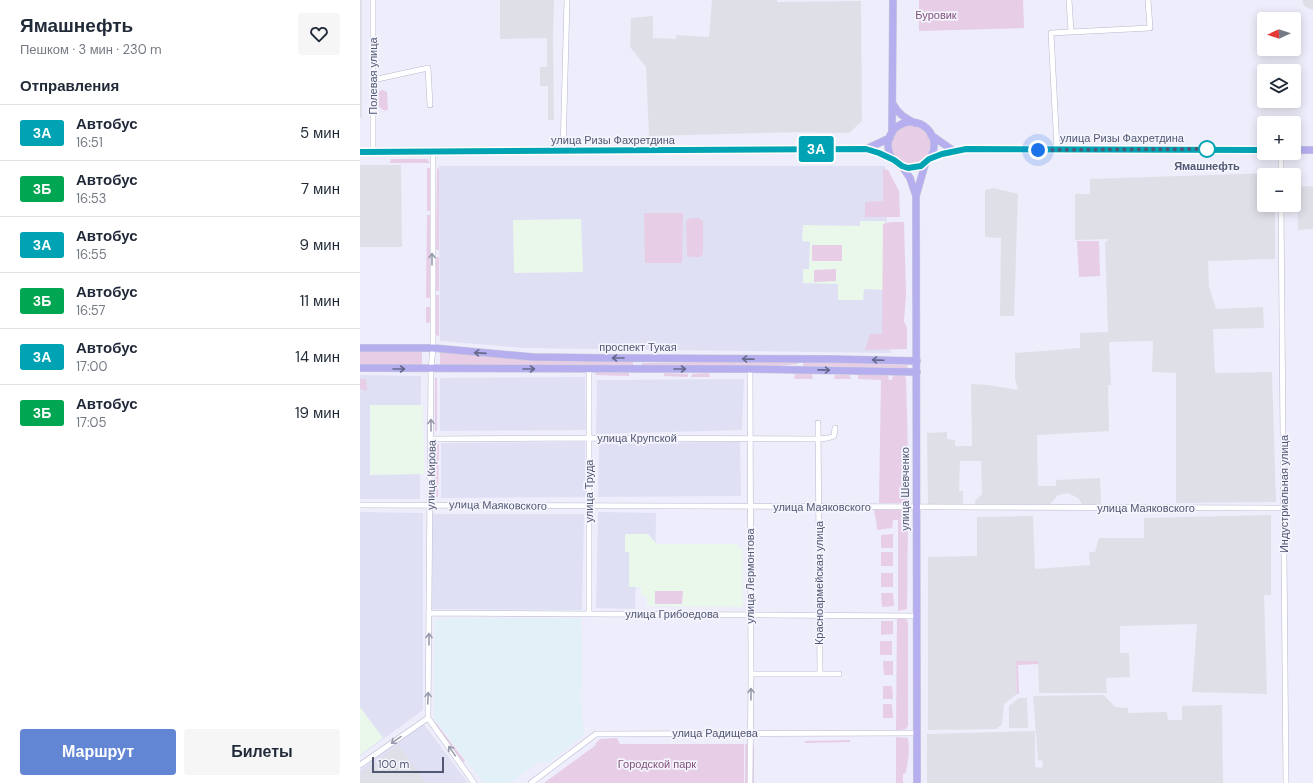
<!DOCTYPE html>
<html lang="ru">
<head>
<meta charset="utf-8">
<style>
	body { margin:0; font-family:"DM Sans",sans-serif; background:#f6f6f7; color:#1f2937; height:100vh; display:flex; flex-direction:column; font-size:15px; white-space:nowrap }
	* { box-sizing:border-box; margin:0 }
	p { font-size:13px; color:#747a83 }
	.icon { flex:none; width:22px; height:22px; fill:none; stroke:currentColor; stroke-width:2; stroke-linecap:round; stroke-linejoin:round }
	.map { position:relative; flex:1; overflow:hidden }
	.drawer { display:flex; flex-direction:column; background:#fff; width:360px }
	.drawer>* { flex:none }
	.badge { padding:0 8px; border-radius:3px; font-size:14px; line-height:26px }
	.needle { width:26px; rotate:267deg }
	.tools { position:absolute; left:897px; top:12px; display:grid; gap:8px }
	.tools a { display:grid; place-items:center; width:44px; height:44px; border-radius:4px; background:#fff; box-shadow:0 2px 10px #0003; font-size:20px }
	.scale { position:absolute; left:12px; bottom:10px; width:72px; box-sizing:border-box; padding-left:4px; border:2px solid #525874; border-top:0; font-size:11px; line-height:14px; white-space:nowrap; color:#525874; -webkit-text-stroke:3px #f4f4fd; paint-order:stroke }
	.you { position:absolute; width:20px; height:20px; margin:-10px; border:3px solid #fff; border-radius:50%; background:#1a73e8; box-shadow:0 0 0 6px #1a73e833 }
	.map>.badge { position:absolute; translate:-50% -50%; box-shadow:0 0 0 2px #fff }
	h2 { padding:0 20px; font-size:15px; line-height:36px }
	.round { display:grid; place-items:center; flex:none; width:42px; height:42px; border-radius:4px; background:#f6f6f7 }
	.headline { display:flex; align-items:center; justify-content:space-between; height:68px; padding:0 20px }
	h1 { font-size:19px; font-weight:800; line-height:30px }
	.button { display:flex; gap:8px; margin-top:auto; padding:8px 20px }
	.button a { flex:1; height:46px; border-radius:4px; background:#6386d4; color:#fff; font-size:16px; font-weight:800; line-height:46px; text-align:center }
	.button a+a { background:#f6f6f7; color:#1f2937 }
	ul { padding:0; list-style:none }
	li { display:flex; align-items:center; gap:12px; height:56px; padding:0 20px; border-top:1px solid #e0e1e3 }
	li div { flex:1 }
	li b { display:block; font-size:15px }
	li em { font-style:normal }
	li .badge { min-width:44px; font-weight:700; text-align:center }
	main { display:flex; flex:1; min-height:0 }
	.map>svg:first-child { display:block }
	.residential { fill:#e0e0f4 }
	.industrial { fill:#dfdfe8 }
	.education { fill:#eaf8eb }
	.medical { fill:#e2f0f7 }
	.green { fill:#e7cde6 }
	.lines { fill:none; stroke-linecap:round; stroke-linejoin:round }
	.minor-casing { stroke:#b6b9ce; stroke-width:6 }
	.major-casing { stroke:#cbcdd5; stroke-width:8 }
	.minor { stroke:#fff; stroke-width:5 }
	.major { stroke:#b5aff0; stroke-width:7 }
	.oneway { stroke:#979bac }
	.oneway2 { stroke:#66698d }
	.line-casing { stroke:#fff; stroke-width:9 }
	.line { stroke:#00a3b4; stroke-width:6 }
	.walk { stroke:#525874; stroke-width:4; stroke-dasharray:0 7.2 }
	.stop-dot { fill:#fff; stroke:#00a3b4; stroke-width:2 }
	.labels { text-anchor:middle; stroke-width:3.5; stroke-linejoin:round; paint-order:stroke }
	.park-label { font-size:11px; fill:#83527b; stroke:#f4f4fd }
	.street-label { font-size:11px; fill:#525874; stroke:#f4f4fd }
	.stop-label { font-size:11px; font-weight:bold; fill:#525874; stroke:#f4f4fd }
</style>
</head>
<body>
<main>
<section class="drawer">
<div class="headline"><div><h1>Ямашнефть</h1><p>Пешком · 3 мин · 230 m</p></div><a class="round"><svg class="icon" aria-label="heart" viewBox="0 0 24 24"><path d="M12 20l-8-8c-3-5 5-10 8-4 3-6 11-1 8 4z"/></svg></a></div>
<h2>Отправления</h2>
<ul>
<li><span class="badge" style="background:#00a3b4;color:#fff">3А</span><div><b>Автобус</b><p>16:51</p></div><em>5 мин</em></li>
<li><span class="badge" style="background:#00a651;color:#fff">3Б</span><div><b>Автобус</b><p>16:53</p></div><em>7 мин</em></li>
<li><span class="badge" style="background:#00a3b4;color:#fff">3А</span><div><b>Автобус</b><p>16:55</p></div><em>9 мин</em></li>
<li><span class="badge" style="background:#00a651;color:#fff">3Б</span><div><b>Автобус</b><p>16:57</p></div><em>11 мин</em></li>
<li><span class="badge" style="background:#00a3b4;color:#fff">3А</span><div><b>Автобус</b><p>17:00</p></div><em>14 мин</em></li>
<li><span class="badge" style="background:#00a651;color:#fff">3Б</span><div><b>Автобус</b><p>17:05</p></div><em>19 мин</em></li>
</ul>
<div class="button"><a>Маршрут</a><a>Билеты</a></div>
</section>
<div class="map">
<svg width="953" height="783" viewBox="0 0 953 783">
	<rect width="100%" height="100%" fill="#eeedfb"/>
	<path class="residential" d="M79 166H525L531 353 164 348 80 341Z
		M0 375 61 376 60 499H0Z
		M225 377 226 430 80 431V378Z
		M384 379 382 430 236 434 237 380Z
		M225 442 226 497 81 498V443Z
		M380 442 381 496 238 497 239 443Z
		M0 512 63 513V710L0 756Z
		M238 512 296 513 295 578H276L275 609 236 608Z
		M73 514H224L222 610 72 609Z
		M63 723 108 783H0V770Z"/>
	<path class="industrial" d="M0 0H2V118H0Z
		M140 0H194L193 38 194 120H188V86H180V67H187V38L140 39Z
		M352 0H417V2L501 1 502 121 489 133 443 132 289 136 286 67 270 47 271 18 293 16V38L316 39V35L349 37Z
		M942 0H953V10L944 6Z
		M0 165H41L42 247H0Z
		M915 173V175H904V205H915V259L848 261 849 286 856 309 903 307 904 328 853 329 855 373 912 372 916 502 816 503V373L792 372 793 341 749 342 751 385H748L749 431 677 435 678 486H696V480L740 478 741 504H722L718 498 708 493 698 495 690 504H615V501L622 494 621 461H600L599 491H603V504H568L567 433 587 432V439L595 440V446H612L611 384 628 385 658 390 655 379V353L720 348V333L748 332 745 242 750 239 715 240V194H730V179Z
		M953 186V229L938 230 937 187Z
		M634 188 658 194 654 316H640L641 238 625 237V190Z
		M911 515V595H904L907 694 832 692 837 624 760 626V653H769L770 677 746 678 747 693H679L678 661 656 662 657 694 644 704 642 724 636 729 568 730V557L617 556V517L673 516 675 569 730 565 729 552H735L739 538H784V518Z
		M744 695 755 707 768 708V713L807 712 808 720H822V706L862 705 863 783H567V734L675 731V767L682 768 683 761 678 760 673 696Z
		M659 698H667L668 728H649V706Z
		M38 745 66 783H0V774Z"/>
	<path class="education" d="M221 219 223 272 154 273 153 220Z
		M500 221H525L524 290 504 289 503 300H478V284L443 283V269H449L450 242 442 241 443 225 500 226Z
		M10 405H63L64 474 10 475Z
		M265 534H288L297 544H378V548H383V607L287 606V597L281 596V587H269V552H265Z
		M0 707 23 738 0 755Z"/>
	<path class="medical" d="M86 618H221L222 687 220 693 224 735 188 763 180 761 150 783H124L74 719 75 620H86Z"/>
	<path class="green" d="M559 0H663L664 28 559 31Z
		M22 90 27 92 28 109 25 111 19 107 18 92Z
		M530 145a20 20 0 1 1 40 0a20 20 0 1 1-40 0Z
		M31 159H67L70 163H30Z
		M67 168H72V211H67Z
		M77 168 79 169V250H76Z
		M523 169 528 170 539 191 540 217H505V202L523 201Z
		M284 213H323L322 263H285Z
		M67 215H72V298H66Z
		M330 218H339L343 221V254L340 257H330L327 255 326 222Z
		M531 222H544L546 295 544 321 547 328V349L505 350 510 334H522L523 224Z
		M717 241H739L740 276 719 277Z
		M452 245H482V261H452Z
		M76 257H79V291H76Z
		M476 269V281L454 282V270Z
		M76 295H79V336L76 335Z
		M66 307H72V322L66 323Z
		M0 352H62V365H0Z
		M80 352 171 359 273 362V367L80 365Z
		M402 361H438V364L400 368 282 367V363Z
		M443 361 546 365H548L547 368 443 366Z
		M236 373H269V376L235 375Z
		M304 373 328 374V377L304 376Z
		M349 373 350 377H331L332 374Z
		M452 373 453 379H434L435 374Z
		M498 374 528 375 529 380H532L533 374 542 375 546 377 549 493 547 501 542 503H519L521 380 498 379Z
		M475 375H489L491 379H474Z
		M75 378H77V431H75Z
		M0 379H6L7 391 0 389Z
		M75 443 79 444 78 497H73Z
		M514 510H545L548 512 547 609 538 611V520H533L532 528 517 530C517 522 515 517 514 510Z
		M533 534V548H521V535Z
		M521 552H533V566H521Z
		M521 573H533V587H521Z
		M295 591H323L322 604H295Z
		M521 593H533L534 606 522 607Z
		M542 617 546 618 548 623V725L546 729 536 731 537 618Z
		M521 621H533V634L521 635Z
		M520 641H532V655H520Z
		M523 661H533V675H524Z
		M656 661H678V664L658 665 659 694H657Z
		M523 686H532L533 699H523Z
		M523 704H532L533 718H523Z
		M75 723H76L105 761 103 762Z
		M536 737 548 738C550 750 548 761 546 773L543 774V783H536Z
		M257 738 260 744H240H384V783H184L236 745 235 744 240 739Z
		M490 740V742L445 743V741Z
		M385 744H387V783H385Z
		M393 745H394V783H393Z"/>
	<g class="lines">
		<g class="minor-casing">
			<path id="minor" d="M13 0V152
				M709 0 711 32
				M13 80 68 68 70 105
				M697 149 691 33 790 28 788 0
				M203 151 207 0
				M73 152V348L71 369 68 718 114 783
				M921 153V175
				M921 205 926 783
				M390 369 391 674 390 783
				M458 423 460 674
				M71 439 228 438 459 439 468 438 474 436 475 428
				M0 505 924 508
				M69 613 556 616
				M229 613V369
				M391 674H479
				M0 765 68 718
				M171 783 236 734 556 733"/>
		</g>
		<g class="major-casing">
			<path id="major" d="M533 104C538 114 545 118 555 123
				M528 145a23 23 0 1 1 46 0a23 23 0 1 1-46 0Z
				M532 133 533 0
				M571 135 595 152
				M506 149 530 138
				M934 150H953
				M0 152 506 149 519 153 534 160
				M569 159 582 154 606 149 904 150
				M542 166 550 178 556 196
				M0 348H73L173 357 248 358 471 359 557 361
				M0 368 386 369 557 372
				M557 783 556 196 564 168 566 162"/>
		</g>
		<use href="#minor" class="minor"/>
		<use href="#major" class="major"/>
	</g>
	<defs><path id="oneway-shaft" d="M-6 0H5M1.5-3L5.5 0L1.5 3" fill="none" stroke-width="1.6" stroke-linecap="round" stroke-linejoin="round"/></defs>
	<g class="oneway">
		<use href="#oneway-shaft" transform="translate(72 259) rotate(-90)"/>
		<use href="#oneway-shaft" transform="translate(71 425) rotate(-90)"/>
		<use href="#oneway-shaft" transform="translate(69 639) rotate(-90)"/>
		<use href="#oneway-shaft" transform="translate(391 694) rotate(-90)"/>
		<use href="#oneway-shaft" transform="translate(68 698) rotate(-88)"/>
		<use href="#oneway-shaft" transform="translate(36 740) rotate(145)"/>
		<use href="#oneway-shaft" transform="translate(92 751) rotate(-125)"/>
	</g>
	<g class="oneway2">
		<use href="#oneway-shaft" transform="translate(120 353) rotate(-176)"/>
		<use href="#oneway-shaft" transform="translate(258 358) rotate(180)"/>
		<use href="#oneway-shaft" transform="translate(388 359) rotate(-179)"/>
		<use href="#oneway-shaft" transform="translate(518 360) rotate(-178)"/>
		<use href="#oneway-shaft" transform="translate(39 369)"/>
		<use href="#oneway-shaft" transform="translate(169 369)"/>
		<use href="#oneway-shaft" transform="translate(320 369)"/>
		<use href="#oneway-shaft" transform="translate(464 370) rotate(1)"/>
	</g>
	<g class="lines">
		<g class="line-casing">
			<path id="line" d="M0 152 506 149 519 153 534 160 542 166 548 168 561 166 569 159 582 154 606 149 904 150"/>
		</g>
		<use href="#line" class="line"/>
		<path class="walk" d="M678 150 847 149"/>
	</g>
	<circle class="stop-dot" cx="847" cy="149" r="8"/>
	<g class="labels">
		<g class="park-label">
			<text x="576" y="19">Буровик</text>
			<text x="297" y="768">Городской парк</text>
		</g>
		<g class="street-label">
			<text transform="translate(13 76) rotate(-90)" y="4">Полевая улица</text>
			<text x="762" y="142">улица Ризы Фахретдина</text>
			<text x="253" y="144">улица Ризы Фахретдина</text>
			<text x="278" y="351">проспект Тукая</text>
			<text x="277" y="442">улица Крупской</text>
			<text transform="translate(71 475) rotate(-89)" y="4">улица Кирова</text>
			<text transform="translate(545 489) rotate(-90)" y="4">улица Шевченко</text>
			<text transform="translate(229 491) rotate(-90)" y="4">улица Труда</text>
			<text transform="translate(924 494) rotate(-90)" y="4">Индустриальная улица</text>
			<text transform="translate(138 505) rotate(1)" y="4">улица Маяковского</text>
			<text x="462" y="511">улица Маяковского</text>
			<text x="786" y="512">улица Маяковского</text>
			<text transform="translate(390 576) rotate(-90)" y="4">улица Лермонтова</text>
			<text transform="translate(459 583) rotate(-90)" y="4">Красноармейская улица</text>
			<text x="312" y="618">улица Грибоедова</text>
			<text x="355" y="737">улица Радищева</text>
		</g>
		<g class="stop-label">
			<text x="847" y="170">Ямашнефть</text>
		</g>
	</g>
</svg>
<div class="tools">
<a><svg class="needle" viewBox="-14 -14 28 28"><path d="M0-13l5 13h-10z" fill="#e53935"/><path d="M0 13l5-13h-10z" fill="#747a83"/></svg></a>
<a><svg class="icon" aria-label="layers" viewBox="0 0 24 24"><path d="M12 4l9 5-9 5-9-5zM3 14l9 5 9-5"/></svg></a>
<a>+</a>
<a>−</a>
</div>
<div class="scale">100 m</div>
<div class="you" style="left:678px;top:150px"></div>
<b class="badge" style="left:456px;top:149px;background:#00a3b4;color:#fff">3А</b>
</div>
</main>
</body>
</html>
